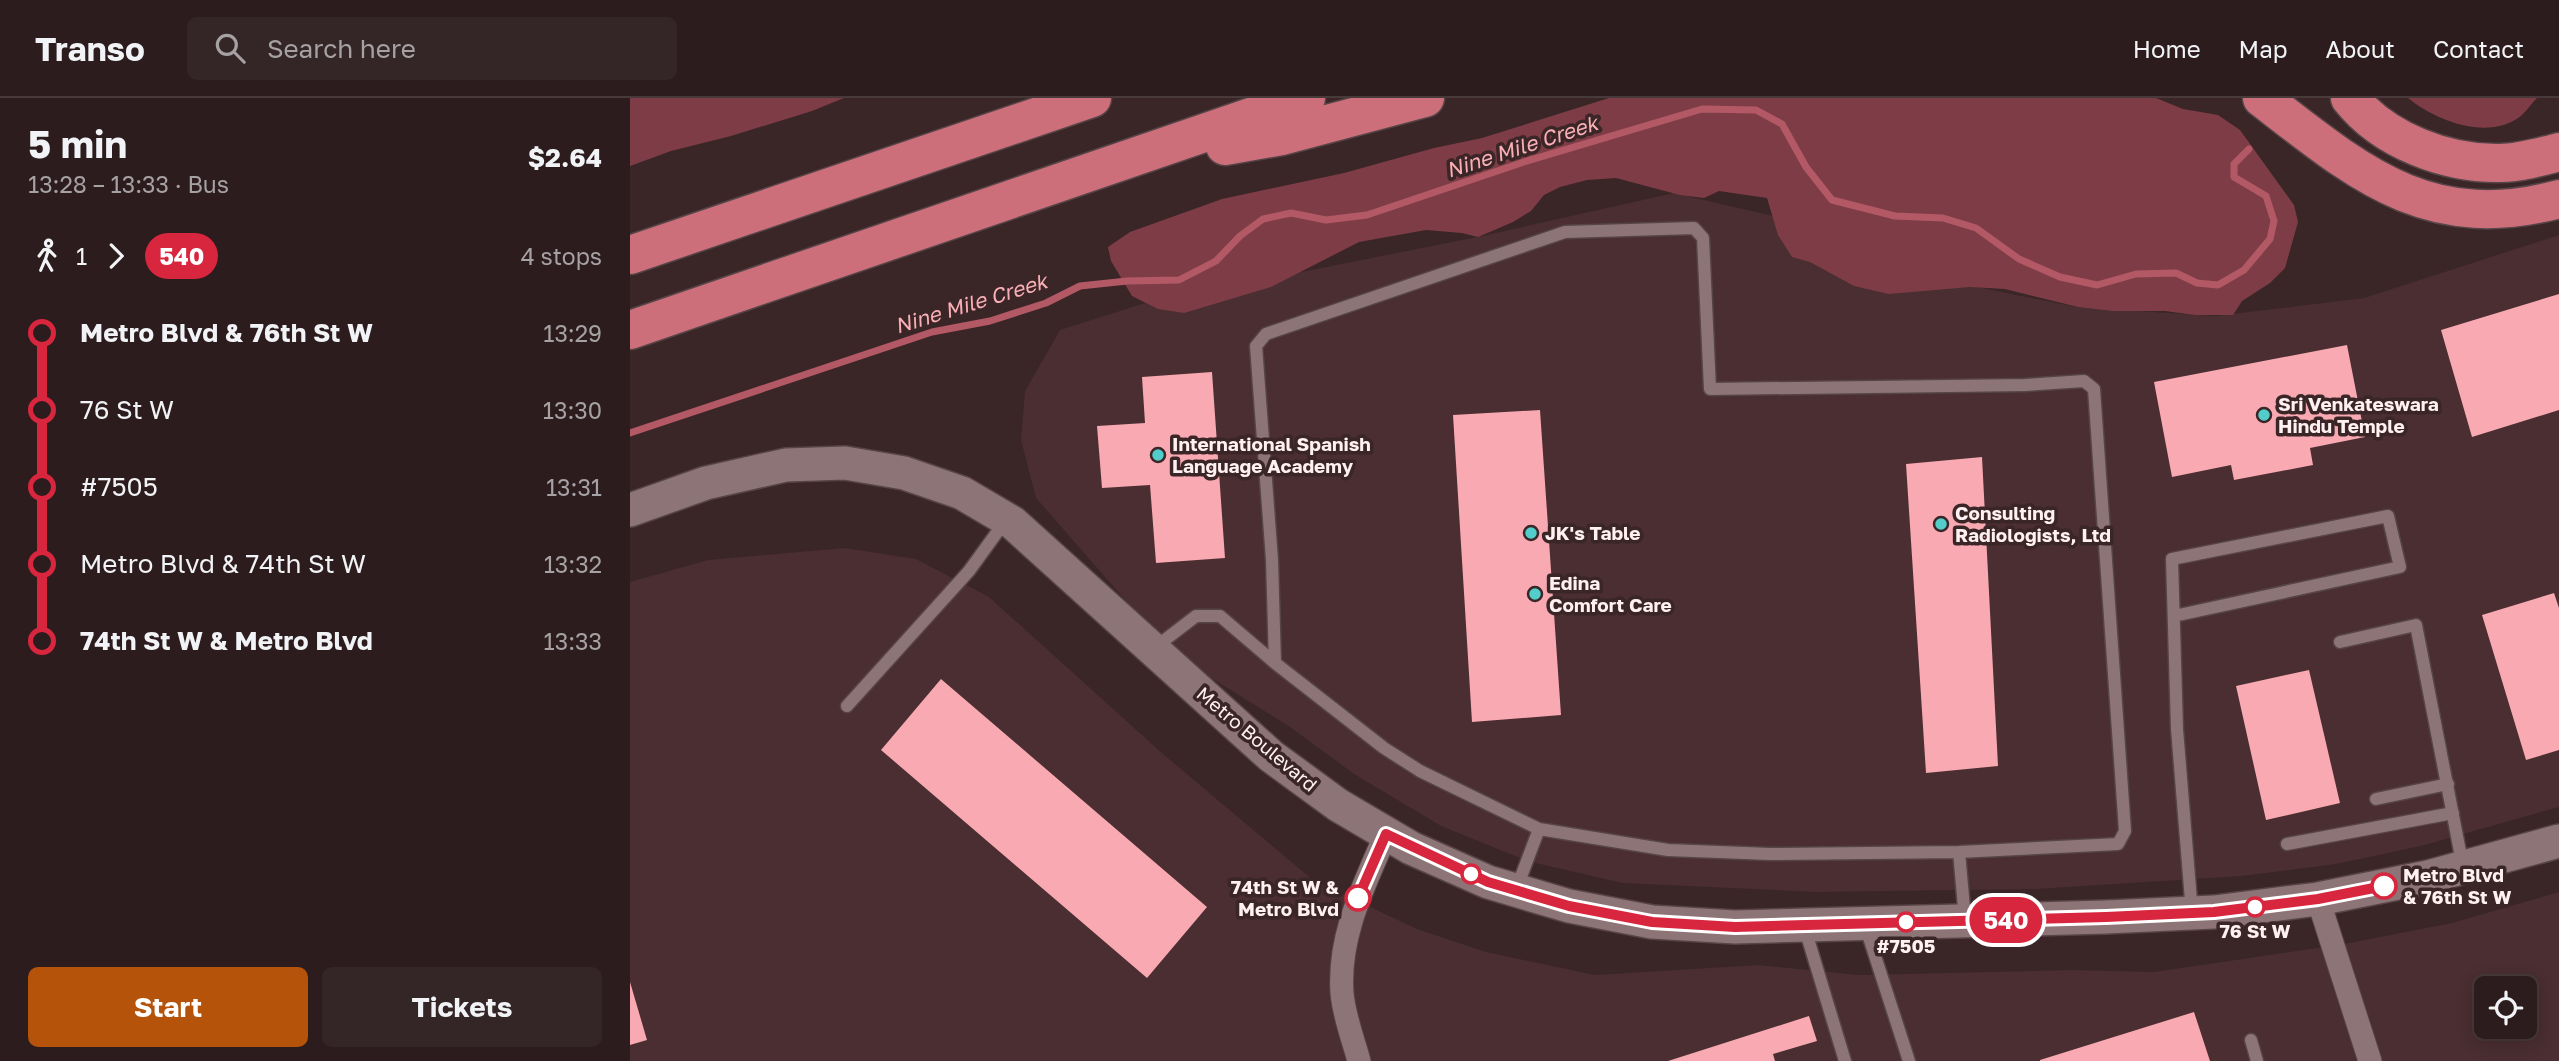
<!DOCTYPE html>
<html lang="en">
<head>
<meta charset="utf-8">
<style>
	body { margin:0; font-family:"Golos Text",sans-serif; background:#342526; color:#f1f3f6; height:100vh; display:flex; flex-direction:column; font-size:26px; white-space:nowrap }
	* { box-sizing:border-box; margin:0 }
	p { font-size:23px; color:#a6a1a4 }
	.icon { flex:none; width:38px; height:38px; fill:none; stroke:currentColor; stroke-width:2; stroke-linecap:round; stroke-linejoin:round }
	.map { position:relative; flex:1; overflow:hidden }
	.drawer { display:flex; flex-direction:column; background:#2c1c1d; width:630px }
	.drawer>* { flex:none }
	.badge { padding:0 14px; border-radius:23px; font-size:24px; line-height:46px }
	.controls { position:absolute; left:1844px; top:878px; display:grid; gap:14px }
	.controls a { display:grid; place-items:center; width:63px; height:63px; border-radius:10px; background:#2c1c1d; box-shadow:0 4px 18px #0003,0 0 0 2px #483a3b; font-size:35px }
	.map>.badge { position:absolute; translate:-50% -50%; box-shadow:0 0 0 4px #fff }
	.legs { display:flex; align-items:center; gap:10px; height:77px; padding:0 28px; font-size:23px }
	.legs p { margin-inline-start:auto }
	.overview { display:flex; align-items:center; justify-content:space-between; height:119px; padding:0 28px }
	h1 { font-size:38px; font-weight:700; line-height:52px }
	.primary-button { display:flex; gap:14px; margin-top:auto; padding:14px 28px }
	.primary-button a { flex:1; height:80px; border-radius:10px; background:#b45309; color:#fff; font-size:28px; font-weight:700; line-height:80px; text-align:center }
	.primary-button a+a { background:#342526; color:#f1f3f6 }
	ul { padding:0 28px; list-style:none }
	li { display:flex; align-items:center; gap:24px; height:77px; font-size:26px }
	li i { display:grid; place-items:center; width:10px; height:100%; margin:0 9px; background:currentColor }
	li i::after { content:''; width:18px; height:18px; margin:-9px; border:5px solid; border-radius:50%; background:#2c1c1d }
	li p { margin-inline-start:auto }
	li:first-child i { background:linear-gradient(#0000 50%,currentColor 0) }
	li:last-child i { background:linear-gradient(currentColor 50%,#0000 0) }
	header { display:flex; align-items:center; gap:42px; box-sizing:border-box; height:98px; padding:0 35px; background:#2c1c1d; border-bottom:2px solid #483a3b }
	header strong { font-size:33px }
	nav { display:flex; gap:38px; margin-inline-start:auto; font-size:24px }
	.search { width:490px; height:63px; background:#342526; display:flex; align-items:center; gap:18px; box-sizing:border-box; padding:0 24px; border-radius:10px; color:#a6a1a4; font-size:26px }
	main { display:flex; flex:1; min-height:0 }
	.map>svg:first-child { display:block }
	.built { fill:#4a2e31; fill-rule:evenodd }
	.green { fill:#7e3d46 }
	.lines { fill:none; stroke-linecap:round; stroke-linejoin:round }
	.stream { stroke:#b35965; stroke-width:7 }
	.building { fill:#f8a9b1 }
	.lane-casing { stroke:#564446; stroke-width:15 }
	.street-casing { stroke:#564446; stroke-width:25 }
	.secondary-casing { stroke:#564446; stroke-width:36 }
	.highway-casing { stroke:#564446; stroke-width:41 }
	.lane { stroke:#8d7476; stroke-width:12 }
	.street { stroke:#8d7476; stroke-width:23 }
	.secondary { stroke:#8d7476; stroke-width:33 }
	.highway { stroke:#cd6f7b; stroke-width:38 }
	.line-1-casing { stroke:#fff; stroke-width:16 }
	.line-1 { stroke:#d7263d; stroke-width:10 }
	.poi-dot { fill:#53cdca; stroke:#3a2527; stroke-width:2.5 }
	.stop-1-dot { fill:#fff; stroke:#d7263d; stroke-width:3.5 }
	.labels { text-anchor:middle; stroke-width:7; stroke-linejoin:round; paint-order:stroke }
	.poi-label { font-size:19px; font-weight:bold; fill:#fff0f1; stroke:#3a2527; text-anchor:start }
	.street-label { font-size:19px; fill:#fff0f1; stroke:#3a2527 }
	.stop-label { font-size:19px; font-weight:bold; fill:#fff0f1; stroke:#3a2527 }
	.water-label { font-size:21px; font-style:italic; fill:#faafb6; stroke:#3a2527 }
</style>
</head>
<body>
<header>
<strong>Transo</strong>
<div class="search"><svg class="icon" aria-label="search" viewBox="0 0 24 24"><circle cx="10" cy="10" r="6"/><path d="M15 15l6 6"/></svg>Search here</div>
<nav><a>Home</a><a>Map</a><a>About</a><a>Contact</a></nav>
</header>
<main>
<section class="drawer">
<div class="overview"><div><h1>5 min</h1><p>13:28 – 13:33 · Bus</p></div><b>$2.64</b></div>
<div class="legs"><svg class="icon" aria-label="walk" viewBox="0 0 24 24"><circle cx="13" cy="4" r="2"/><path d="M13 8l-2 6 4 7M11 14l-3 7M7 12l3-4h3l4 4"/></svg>1<svg class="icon" aria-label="forward" viewBox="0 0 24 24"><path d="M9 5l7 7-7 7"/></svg><b class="badge" style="background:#d7263d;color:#fff">540</b><p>4 stops</p></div>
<ul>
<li><i style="color:#d7263d"></i><b>Metro Blvd &amp; 76th St W</b><p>13:29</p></li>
<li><i style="color:#d7263d"></i><span>76 St W</span><p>13:30</p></li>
<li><i style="color:#d7263d"></i><span>#7505</span><p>13:31</p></li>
<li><i style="color:#d7263d"></i><span>Metro Blvd &amp; 74th St W</span><p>13:32</p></li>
<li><i style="color:#d7263d"></i><b>74th St W &amp; Metro Blvd</b><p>13:33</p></li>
</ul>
<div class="primary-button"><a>Start</a><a>Tickets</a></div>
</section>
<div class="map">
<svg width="1929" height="963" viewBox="0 0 1929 963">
	<rect width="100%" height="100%" fill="#3a2527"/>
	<path class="built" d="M1044 95 1143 118 1170 161 1352 190 1447 209 1585 218 1734 200 1929 137V709L1791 748 1706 766 1612 778 1406 791 1185 794 992 785 897 763 811 728 724 676 660 629 573 575 530 542 406 400 391 342 395 293 430 232 515 205 852 138Z
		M215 450 286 461 359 499 533 656 683 782 787 831 856 854 965 877 1128 867 1228 877 1443 872 1524 874 1714 846 1822 825 1929 794V963H0V484L78 462ZM1857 891H1895V929H1857Z"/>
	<path class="green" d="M0 0H214L182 13 101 38 41 53 0 68Z
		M979 0H1526L1553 11 1588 17 1610 32 1664 107 1668 124 1655 170 1640 185 1612 203 1603 217H1565L1535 213H1483L1448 209 1375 191 1340 189 1259 196 1224 188 1180 164 1162 159 1148 137 1137 100 1089 93 1074 100 1050 97 986 80 957 82 930 89 914 97 901 113 883 124 848 139 832 135 796 132 729 144 641 189 554 215 528 211 502 198 481 163 478 149 500 134 592 101 714 75 804 50 852 40Z
		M1778 0H1907C1902 5 1897 12 1892 17 1860 44 1806 23 1778 0Z"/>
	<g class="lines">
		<path class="stream" d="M0 335 302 234 360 223 416 205 450 188 497 183 549 182 586 163 610 138 633 121 661 115 696 122 737 117 894 64 1072 11 1126 12 1152 26 1176 69 1202 102 1265 118 1313 120 1346 130 1389 161 1430 179 1467 187 1506 176 1546 175 1567 185 1588 187 1614 172 1640 141 1644 123 1636 98 1604 79V66L1619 51"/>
	</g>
	<path class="building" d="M1929 196V312L1842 339 1811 232Z
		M1717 247 1735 339 1680 350 1683 367 1604 382 1601 367 1542 379 1524 284Z
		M582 274 595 460 526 465 520 387 472 390 467 328 515 325 512 279Z
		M910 312 931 617 842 624 823 317Z
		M1352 359 1368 668 1296 675 1276 366Z
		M1924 495 1929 510V652L1896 662 1852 517Z
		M1679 572 1710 705 1636 722 1606 588Z
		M311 581 577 809 517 880 251 652Z
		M0 884 17 942 0 947Z
		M1564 914 1580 963H1410V962Z
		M1179 918 1187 943 1143 956 1145 963H1038Z"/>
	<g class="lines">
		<g class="lane-casing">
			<path id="lane" d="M1544 518 1770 469 1758 418 1542 461 1547 631 1562 815
				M1710 544 1786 527 1833 769
				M523 551 566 518H590L645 565 642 462 626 248 636 236 935 134 1064 130 1073 140 1080 291 1395 287 1454 283 1464 291 1495 733 1488 746 1329 754
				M645 565 754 650 790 673 909 731 886 792
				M217 608 339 473 376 422
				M1746 701 1818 686
				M909 731 1038 752 1140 756 1329 754 1335 821
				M1657 746 1823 715
				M1235 827 1279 963
				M1175 831 1215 963
				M1621 942 1627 963"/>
		</g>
		<g class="street-casing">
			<path id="street" d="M1688 801 1740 963
				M729 963C723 941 714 918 712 895 708 837 734 788 756 736"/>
		</g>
		<g class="secondary-casing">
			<path id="secondary" d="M0 412 76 385 156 367 215 365 274 375 332 395 383 425 641 658 708 707 781 750 858 784 939 808 1022 824 1105 829 1476 819 1584 814 1688 801 1798 779 1929 743"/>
		</g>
		<g class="highway-casing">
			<path id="highway" d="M1632 0C1729 75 1798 136 1929 101
				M1720 0C1754 43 1817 66 1870 65 1889 65 1911 59 1929 54
				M595 48 652 38 795 0
				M0 157 462 0
				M0 232 676 0"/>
		</g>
		<use href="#lane" class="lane"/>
		<use href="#street" class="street"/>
		<use href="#secondary" class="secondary"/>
		<use href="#highway" class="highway"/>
	</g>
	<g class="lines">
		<g class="line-1-casing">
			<path id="line-1" d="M728 800 756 736 858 784 939 808 1022 824 1105 829 1476 819 1584 814 1688 801 1754 788"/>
		</g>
		<use href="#line-1" class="line-1"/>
	</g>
	<g class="poi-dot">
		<circle cx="1634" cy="317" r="7"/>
		<circle cx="528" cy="357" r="7"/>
		<circle cx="1311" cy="426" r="7"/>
		<circle cx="901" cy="435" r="7"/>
		<circle cx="905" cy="496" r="7"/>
	</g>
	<g class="stop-1-dot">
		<circle cx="841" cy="776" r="9"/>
		<circle cx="1754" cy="788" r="12"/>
		<circle cx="728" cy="800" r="12"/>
		<circle cx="1625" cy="809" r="9"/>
		<circle cx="1276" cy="824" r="9"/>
	</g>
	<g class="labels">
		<g class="poi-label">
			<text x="1648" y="313">Sri Venkateswara<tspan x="1648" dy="22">Hindu Temple</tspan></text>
			<text x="542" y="353">International Spanish<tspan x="542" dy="22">Language Academy</tspan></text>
			<text x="1325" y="422">Consulting<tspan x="1325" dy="22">Radiologists, Ltd</tspan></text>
			<text x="915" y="442">JK's Table</text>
			<text x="919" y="492">Edina<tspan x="919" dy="22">Comfort Care</tspan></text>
		</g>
		<g class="street-label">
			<text transform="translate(627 641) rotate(40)" y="7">Metro Boulevard</text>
		</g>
		<g class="stop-label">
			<text x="1773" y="784" text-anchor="start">Metro Blvd<tspan x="1773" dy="22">&amp; 76th St W</tspan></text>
			<text x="709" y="796" text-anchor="end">74th St W &amp;<tspan x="709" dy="22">Metro Blvd</tspan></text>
			<text x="1625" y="840">76 St W</text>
			<text x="1276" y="855">#7505</text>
		</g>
		<g class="water-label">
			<text transform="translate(892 49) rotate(-18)" y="7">Nine Mile Creek</text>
			<text transform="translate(341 206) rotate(-17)" y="7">Nine Mile Creek</text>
		</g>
	</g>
</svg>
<div class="controls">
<a><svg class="icon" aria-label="locate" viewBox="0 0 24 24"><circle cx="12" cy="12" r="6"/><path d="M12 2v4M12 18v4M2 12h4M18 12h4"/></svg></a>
</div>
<b class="badge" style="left:1376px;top:822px;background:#d7263d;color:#fff">540</b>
</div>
</main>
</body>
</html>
